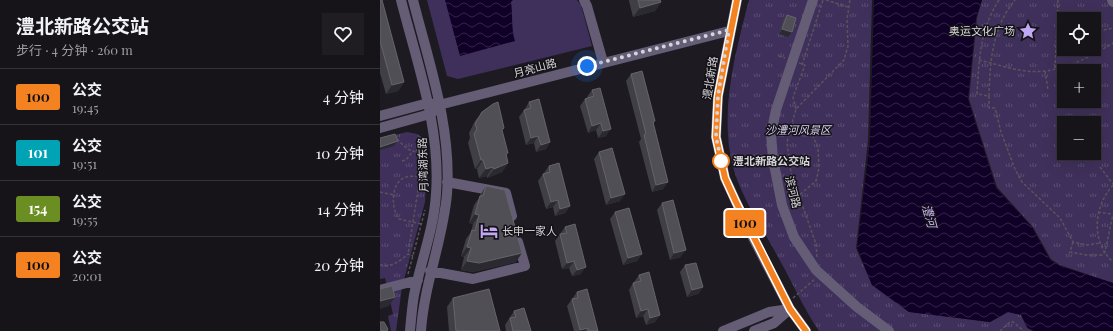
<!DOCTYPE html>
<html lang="zh">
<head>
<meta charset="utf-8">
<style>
	body { margin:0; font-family:"Playfair Display","Noto Sans SC",serif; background:#1f1d22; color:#f1f3f6; height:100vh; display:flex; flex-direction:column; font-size:15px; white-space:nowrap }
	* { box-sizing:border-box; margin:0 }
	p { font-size:13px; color:#9e9ea2 }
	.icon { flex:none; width:22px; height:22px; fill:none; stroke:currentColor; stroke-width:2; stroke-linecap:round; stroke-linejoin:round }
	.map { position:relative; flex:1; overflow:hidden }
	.side { display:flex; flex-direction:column; background:#161419; width:380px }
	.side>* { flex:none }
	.badge { padding:0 8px; border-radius:3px; font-size:14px; line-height:26px }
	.controls { position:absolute; left:677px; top:12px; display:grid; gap:8px }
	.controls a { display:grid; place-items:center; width:44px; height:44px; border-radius:0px; background:#161419; box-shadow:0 4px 16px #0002,0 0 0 1px #353338; font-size:20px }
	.you { position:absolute; width:20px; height:20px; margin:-10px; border:3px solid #fff; border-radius:50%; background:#1a73e8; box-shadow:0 0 0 6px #1a73e833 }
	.map>.badge { position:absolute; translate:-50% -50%; box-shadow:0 0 0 2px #fff }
	.round { display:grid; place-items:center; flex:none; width:42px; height:42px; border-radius:0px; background:#1f1d22 }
	.headline { display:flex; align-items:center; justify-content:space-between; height:68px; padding:0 16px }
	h1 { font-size:19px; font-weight:700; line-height:30px }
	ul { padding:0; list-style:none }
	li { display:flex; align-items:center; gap:12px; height:56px; padding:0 16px; border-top:1px solid #353338 }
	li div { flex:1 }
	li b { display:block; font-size:15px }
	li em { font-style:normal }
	li .badge { min-width:44px; font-weight:700; text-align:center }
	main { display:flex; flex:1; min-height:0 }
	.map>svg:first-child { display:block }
	.green { fill:#3f305b }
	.park { fill:url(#park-tufts); fill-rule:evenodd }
	.water { fill:url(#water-waves) }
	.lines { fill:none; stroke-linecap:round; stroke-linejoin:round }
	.path { stroke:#57555a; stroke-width:1.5; stroke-dasharray:3 2; stroke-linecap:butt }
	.minor { stroke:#655d76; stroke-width:10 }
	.wall { fill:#413f46 }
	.shaded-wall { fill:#2c2a31 }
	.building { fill:#514f56; stroke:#66646a }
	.line-casing { stroke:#fff; stroke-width:9 }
	.line { stroke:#f58220; stroke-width:6 }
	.walk { stroke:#d6d5d9; stroke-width:4; stroke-dasharray:0 7.2 }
	.stop-dot { fill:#fff; stroke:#f58220; stroke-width:2 }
	.labels { text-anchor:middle; stroke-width:3; stroke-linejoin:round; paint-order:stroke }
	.poi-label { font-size:11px; fill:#d6d5d9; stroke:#141217; text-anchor:end }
	.street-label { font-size:11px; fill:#d6d5d9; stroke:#141217 }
	.park-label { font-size:11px; font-style:italic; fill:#ddd2f5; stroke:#141217 }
	.stop-label { font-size:11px; font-weight:bold; fill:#d6d5d9; stroke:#141217; text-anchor:start }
	.water-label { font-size:12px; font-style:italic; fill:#c8b2f6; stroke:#141217 }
</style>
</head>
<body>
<main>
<section class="side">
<div class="headline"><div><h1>澧北新路公交站</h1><p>步行 · 4 分钟 · 260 m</p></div><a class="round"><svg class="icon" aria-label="heart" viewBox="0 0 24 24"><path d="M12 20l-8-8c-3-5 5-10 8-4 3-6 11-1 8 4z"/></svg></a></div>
<ul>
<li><span class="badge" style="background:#f58220;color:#111">100</span><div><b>公交</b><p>19:45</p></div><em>4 分钟</em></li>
<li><span class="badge" style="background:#00a3b4;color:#fff">101</span><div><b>公交</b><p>19:51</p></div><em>10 分钟</em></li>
<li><span class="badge" style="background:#6b8e23;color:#fff">154</span><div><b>公交</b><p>19:55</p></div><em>14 分钟</em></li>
<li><span class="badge" style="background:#f58220;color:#111">100</span><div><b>公交</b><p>20:01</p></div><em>20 分钟</em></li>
</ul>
</section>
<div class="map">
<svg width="733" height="331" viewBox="0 0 733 331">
	<defs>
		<pattern id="park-tufts" width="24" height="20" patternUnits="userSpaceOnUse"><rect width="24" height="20" fill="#3f305b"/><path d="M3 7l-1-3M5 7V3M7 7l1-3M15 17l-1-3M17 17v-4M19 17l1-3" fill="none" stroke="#5a4d72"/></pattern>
		<pattern id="water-waves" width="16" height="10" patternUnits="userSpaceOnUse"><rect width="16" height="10" fill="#100027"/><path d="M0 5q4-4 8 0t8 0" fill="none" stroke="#322446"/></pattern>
	</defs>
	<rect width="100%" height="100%" fill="#1d1b21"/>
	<path class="green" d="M47 0H197L201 5 212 46 78 79 67 76Z"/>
	<path class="park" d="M369 0H492L488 140 476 248 492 285 529 312 610 322 628 312 641 315 647 328 653 331H439C423 308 412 281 398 257 383 229 361 197 353 167 339 112 355 54 369 0Z
		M602 0H733V283L680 265 671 259 653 227 617 187 589 99 597 18ZM684 19H714V49H684ZM684 71H714V101H684ZM684 123H714V153H684Z
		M27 132 37 134 43 138 47 146V163L45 202 22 287 16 331H11L8 316 13 314 5 278 0 279V139Z"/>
	<path class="water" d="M65 0H133L131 2C133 16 131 28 135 41L80 56Z
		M494 0H602L596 18 588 99 616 188 652 227 670 260 680 266 733 283V331H654L648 328 641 315 628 312 610 322 529 312 492 285 477 248 490 140Z"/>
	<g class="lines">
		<path class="path" d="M446 0 468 7
			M619 0C600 29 599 60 597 94L609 96V108H615L621 132 635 169 642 182 680 218 693 242 707 245 720 243
			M714 32 733 28
			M677 41 684 39
			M399 56 405 58
			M599 60C620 65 643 74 665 71 689 68 712 56 733 43
			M695 63 699 70
			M422 65 443 0
			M675 68 678 0
			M665 71 668 90
			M609 96C610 61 612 28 635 0
			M416 109 413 97 425 65 419 63
			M411 125 419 126 431 132 438 148 439 168 436 181 418 196
			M17 139 27 149 33 151
			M36 151 42 145 47 143
			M22 161 26 160 33 151 41 154 42 159 40 177 28 254
			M720 167 733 184
			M733 185C714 206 710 241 733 262
			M0 192 14 195
			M718 212 732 214
			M41 224 19 219C11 209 10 182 26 177 32 175 42 177 48 178
			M693 242 690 252 706 255H722L725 252 733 214
			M437 257 436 244 411 173 407 142 416 109 464 60 468 46 467 19 470 0
			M0 265C11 268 20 261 28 254L33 256
			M28 274 45 210
			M413 298 435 279
			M620 331 630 322H633L644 331"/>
		<path class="minor" d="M21 0C37 63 61 128 56 194 54 228 41 261 34 295 32 307 31 319 30 331
			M33 0C49 63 72 128 67 194 63 240 44 284 41 331
			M204 0 207 6 223 62
			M357 0 338 96 336 137 345 178 367 226 410 309 426 331
			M433 0 396 110 391 134 393 159 402 205 414 237 436 270 477 307 509 331
			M732 0 733 2
			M0 116 48 103 59 105 349 31
			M0 128 50 114 54 111
			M67 182 126 193 132 216
			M50 271 93 279 145 266 138 242
			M0 290 38 280
			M343 331 389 312 410 309
			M374 331 394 323 410 309"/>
	</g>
	<path class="wall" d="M0 0 24 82 18 91 6 94 0 73Z
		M249 0H280L281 2 275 11 253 17 249 1Z
		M407 15 412 32 408 37 399 34 403 20Z
		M251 74 275 121 273 124 288 182 283 189 272 192 259 142 261 139 246 81Z
		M212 90 226 136 218 138 216 130 208 133 200 106 205 99 207 98V97Z
		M149 102 170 142 166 149 156 152 154 143 146 145 139 117 144 110H145V109Z
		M102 112 122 131 128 163 122 172 107 178V176L99 178 97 169H95L88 143 90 138 89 133 95 121Z
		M219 152 240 201 226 205 214 159Z
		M169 166 190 206 185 213 175 216 173 207 166 209 158 181 163 174 164 173Z
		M106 186 136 262 93 272 81 270 84 257 81 256 86 239 91 232 93 224 89 223 94 205 99 198 100 195Z
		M282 203 301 257 290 260 277 210Z
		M235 212 262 254 257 261 243 265 230 219Z
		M185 227 201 274 192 276 189 268 182 269 175 241 180 234H181H180Z
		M305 265 323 287 318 294 307 297 300 272Z
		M259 275 280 315 275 322 266 325 263 316 256 318 249 290 253 283H254V282Z
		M197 292 218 331H194L187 306Z
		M73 298 120 331H69L67 307Z
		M134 311 151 331H126L125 325Z"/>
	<path class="shaded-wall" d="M281 2 275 11 253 17 260 8Z
		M402 29 412 32 408 37 399 34Z
		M24 82 18 91 6 94 12 85Z
		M221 123 216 130 208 133 212 126Z
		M231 129 226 136 218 138 223 131Z
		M158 136 154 143 146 145 151 138Z
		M18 141 14 146 0 150V147Z
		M170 142 166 149 156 152 161 145Z
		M101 160H103L97 169H95Z
		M128 163 122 172 107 178 114 169Z
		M113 167 107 176 99 178 106 169Z
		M288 182 283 189 272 192 276 185Z
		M245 194 240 201 226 205 231 198Z
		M178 200 173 207 166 209 171 202Z
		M190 206 185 213 175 216 180 209Z
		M95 214 99 215 93 224 89 223Z
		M87 247 91 248 84 257 81 256Z
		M306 250 301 257 290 260 294 253Z
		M142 253 136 262 93 272 81 270 87 261Z
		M262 254 257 261 243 265 248 258Z
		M194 261 189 268 182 269 187 263Z
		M206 267 201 274 192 276 197 270Z
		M323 287 318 294 307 297 312 290Z
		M15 297 9 306 0 309V301Z
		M268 309 263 316 256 318 261 311Z
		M280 315 275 322 266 325 270 318Z
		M208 328 205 331H199L200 330Z"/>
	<path class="building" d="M0 0H2L24 82 12 85 0 41Z
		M258 0H280L281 2 260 8Z
		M407 15 416 18 412 32 402 29Z
		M262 71 275 121 273 122 288 182 276 185 264 135 266 134 251 74Z
		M220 88 231 129 223 131 221 123 212 126 205 99 214 96 212 90Z
		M159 99 170 142 161 145 158 136 151 138 144 110 151 108 149 102Z
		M118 102 124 128 122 130 128 153 126 154 128 163 114 169 113 167 106 169 103 160H101L94 134 97 129 95 124 102 112 113 104Z
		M15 134 18 141 0 147V138Z
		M232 148 245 194 231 198 219 152Z
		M179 163 190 206 180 209 178 200 171 202 163 174 170 172 169 166Z
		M106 186 125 190 142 253 99 263 87 261 91 248 87 247 92 230 95 231 99 215 95 214 100 196H103Z
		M293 200 306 250 294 253 282 203Z
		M249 208 262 254 248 258 235 212Z
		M195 224 206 267 197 270 194 261 187 263 180 234 187 233 185 227Z
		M316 263 323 287 312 290 305 265Z
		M269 272 280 315 270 318 268 309 261 311 253 283 261 281 259 275Z
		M12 286 15 297 0 301V289Z
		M109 289 120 331H76L73 298Z
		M207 289 218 331H208V328L200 330 192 299 198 298 197 292Z
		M144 308 151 331H133L130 318 136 317 134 311Z
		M0 322H4L8 329 7 331H0Z"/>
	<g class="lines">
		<g class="line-casing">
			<path id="line" d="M357 0 338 96 336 137 345 178 356 202 410 309 426 331"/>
		</g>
		<use href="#line" class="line"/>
		<path class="walk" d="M207 66 349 30 338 96 336 137 342 164 341 161"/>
	</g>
	<defs>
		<g id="sight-bare" transform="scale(1.38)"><path d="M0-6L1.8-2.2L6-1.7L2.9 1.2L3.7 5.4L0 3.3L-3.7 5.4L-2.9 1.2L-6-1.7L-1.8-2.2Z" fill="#c1a8f3" stroke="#141217" stroke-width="2.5" paint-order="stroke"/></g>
		<g id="hotel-bare" transform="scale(1.38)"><path d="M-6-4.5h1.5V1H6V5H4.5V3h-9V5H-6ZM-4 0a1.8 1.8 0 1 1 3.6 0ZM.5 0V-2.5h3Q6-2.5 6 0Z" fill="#c1a8f3" stroke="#141217" stroke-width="2.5" paint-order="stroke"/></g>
	</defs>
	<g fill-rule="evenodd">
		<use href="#sight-bare" x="648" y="31"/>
		<use href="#hotel-bare" x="109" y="231"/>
	</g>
	<circle class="stop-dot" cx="341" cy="161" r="8"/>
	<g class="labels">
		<g class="poi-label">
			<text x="635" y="35">奥运文化广场</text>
			<text x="122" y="235" text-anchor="start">长申一家人</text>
		</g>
		<g class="street-label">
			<text transform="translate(155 68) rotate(-15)" y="4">月亮山路</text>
			<text transform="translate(330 78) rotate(-81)" y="4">澧北新路</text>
			<text transform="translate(43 165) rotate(-92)" y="4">月湾湖东路</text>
			<text transform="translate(413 192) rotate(76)" y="4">滨河路</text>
		</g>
		<g class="park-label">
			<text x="418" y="134">沙澧河风景区</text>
		</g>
		<g class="stop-label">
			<text x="353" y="165">澧北新路公交站</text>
		</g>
		<g class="water-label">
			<text transform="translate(549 216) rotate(75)" y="4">澧河</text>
		</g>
	</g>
</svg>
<div class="controls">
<a><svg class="icon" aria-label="locate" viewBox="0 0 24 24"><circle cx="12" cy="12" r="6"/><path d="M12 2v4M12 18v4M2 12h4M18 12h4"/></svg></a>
<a>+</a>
<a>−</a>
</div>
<div class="you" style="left:207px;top:66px"></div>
<b class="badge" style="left:365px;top:223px;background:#f58220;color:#111">100</b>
</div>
</main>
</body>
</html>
